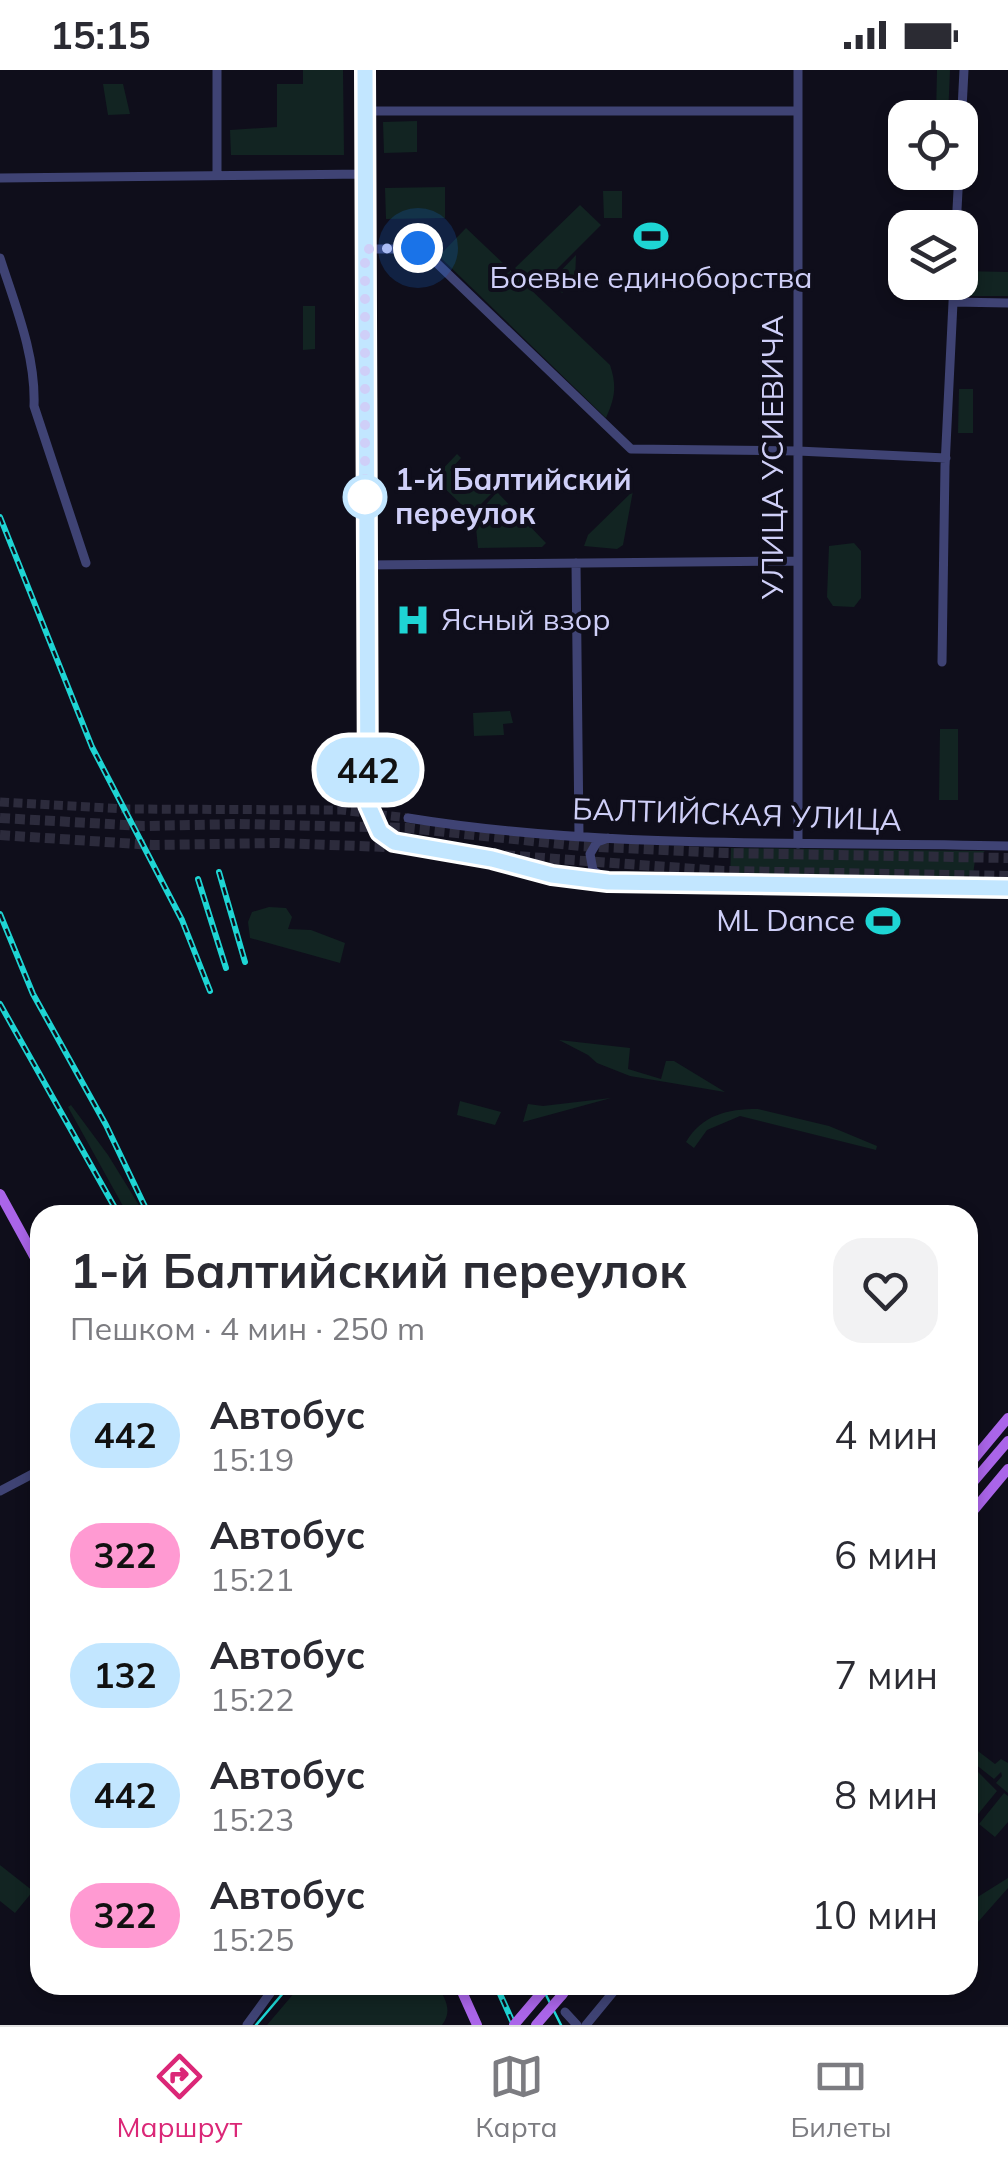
<!DOCTYPE html>
<html lang="ru">
<head>
<meta charset="utf-8">
<style>
	body { margin:0; font-family:Mulish,sans-serif; background:#f2f2f3; color:#2b2b33; height:100vh; display:flex; flex-direction:column; font-size:38px; white-space:nowrap }
	* { box-sizing:border-box; margin:0 }
	p { font-size:32px; color:#7c7c81 }
	.icon { flex:none; width:55px; height:55px; fill:none; stroke:currentColor; stroke-width:2; stroke-linecap:round; stroke-linejoin:round }
	.map { position:relative; flex:1; overflow:hidden }
	.sheet { position:absolute; left:30px; top:1135px; width:948px; height:790px; display:flex; flex-direction:column; background:#fff; border-radius:30px; box-shadow:0 5px 15px #0003 }
	.sheet>* { flex:none }
	.badge { padding:0 20px; border-radius:32px; font-size:35px; line-height:65px }
	.tools { position:absolute; left:888px; top:30px; display:grid; gap:20px }
	.tools a { display:grid; place-items:center; width:90px; height:90px; border-radius:20px; background:#fff; box-shadow:0 5px 15px #0003; font-size:50px }
	.you { position:absolute; width:50px; height:50px; margin:-25px; border:8px solid #fff; border-radius:50%; background:#1a73e8; box-shadow:0 0 0 15px #1a73e833 }
	.map>.badge { position:absolute; translate:-50% -50%; box-shadow:0 0 0 5px #fff }
	.round { display:grid; place-items:center; flex:none; width:105px; height:105px; border-radius:30px; background:#f2f2f3 }
	.headline { display:flex; align-items:center; justify-content:space-between; height:170px; padding:0 40px }
	h1 { font-size:48px; font-weight:700; line-height:75px }
	ul { padding:0; list-style:none }
	li { display:flex; align-items:center; gap:30px; height:120px; padding:0 40px }
	li div { flex:1 }
	li b { display:block; font-size:38px }
	li em { font-style:normal }
	li .badge { min-width:110px; font-weight:700; text-align:center }
	.status { display:flex; justify-content:space-between; align-items:center; height:70px; padding:0 50px; background:#fff; direction:ltr }
	.status svg { height:28px; fill:currentColor }
	.menu { display:flex; justify-content:space-around; align-items:center; height:140px; border-top:2px solid #e1e1e2; background:#fff; font-size:28px; color:#7c7c81 }
	.menu a { display:grid; justify-items:center; gap:5px }
	.menu .current { color:#db2777 }
	.map>svg:first-child { display:block }
	.green { fill:#122422 }
	.lines { fill:none; stroke-linecap:round; stroke-linejoin:round }
	.minor-tunnel { stroke:#2c2b3c; stroke-width:9; stroke-dasharray:9 4.5; stroke-linecap:butt }
	.major-tunnel { stroke:#2c2b3c; stroke-width:10; stroke-dasharray:10 5; stroke-linecap:butt }
	.minor { stroke:#3f4374; stroke-width:9 }
	.major { stroke:#aa65e9; stroke-width:10 }
	.tram { stroke:#1ed5d4; stroke-width:2.5 }
	.rail-casing { stroke:#1ed5d4; stroke-width:6 }
	.rail { stroke:#0f0e1b; stroke-width:2.5; stroke-dasharray:8; stroke-linecap:butt }
	.major-bridge { stroke:#aa65e9; stroke-width:10 }
	.line-casing { stroke:#fff; stroke-width:22 }
	.line { stroke:#c2e6ff; stroke-width:15 }
	.walk { stroke:#cfcff8; stroke-width:10; stroke-dasharray:0 18 }
	.stop-dot { fill:#fff; stroke:#c2e6ff; stroke-width:5 }
	.labels { text-anchor:middle; stroke-width:8; stroke-linejoin:round; paint-order:stroke }
	.poi-label { font-size:30px; fill:#cfcff8; stroke:#0f0e1b }
	.street-label { font-size:30px; fill:#cfcff8; stroke:#0f0e1b }
	.stop-label { font-size:30px; font-weight:bold; fill:#cfcff8; stroke:#0f0e1b; text-anchor:start }
</style>
</head>
<body>
<div class="status"><b>15:15</b><svg viewBox="0 0 49 12"><path d="M0 12V9h3v3zM5 12V6h3v6zM10 12V3h3v9zM15 12V0h3v12zM26 1h20v11H26zM47 4h2v5h-2z"/></svg></div>
<div class="map">
<svg width="1008" height="1955" viewBox="0 0 1008 1955">
	<rect width="100%" height="100%" fill="#0f0e1b"/>
	<path class="green" d="M303 0H343L344 85H231L230 60 277 57V14H303Z
		M937 0H950L948 47H936Z
		M103 14H123L130 44 108 45Z
		M417 51V82L384 83 383 52Z
		M445 117V148L386 149 385 118Z
		M603 121H622V148H604Z
		M580 135 601 155 537 219 515 198Z
		M466 158 610 295C617 316 615 328 606 348L439 186Z
		M576 185 575 211 562 223 551 211Z
		M962 201 1008 202V226H961Z
		M303 236H315V279L303 280Z
		M959 319H973V363H958Z
		M457 384 461 388 450 400 467 417 479 405 494 421 478 437 465 438 434 408Z
		M633 421 623 475 617 479 584 476 588 465Z
		M497 422 546 473 542 477 478 478 475 447Z
		M854 473 861 481V528L854 537 833 536 827 527 829 476Z
		M510 641 513 653 503 654 504 665 474 666 473 643Z
		M940 659H958V730H939Z
		M731 778 985 781 975 790 973 805 887 813 730 808Z
		M269 837 286 838 292 847 288 859 311 860 345 873 340 893 250 868 248 852 252 842Z
		M559 970 630 978 628 999 661 1009 666 991H674L725 1022 630 1006 597 993 588 985Z
		M611 1028 523 1052 528 1034 543 1036Z
		M460 1031 501 1042 495 1055 457 1045Z
		M71 1035 108 1085 145 1145H128L68 1037Z
		M758 1039 829 1056 877 1076 876 1080 740 1046 707 1060 694 1078 686 1072C702 1045 727 1039 758 1039Z
		M974 1678 995 1694 1001 1689 1008 1693V1723L996 1713 1002 1706 1001 1702 994 1709 970 1690 968 1684Z
		M968 1692 997 1721 974 1749 968 1744Z
		M1004 1723 1008 1726V1752L995 1767 979 1754Z
		M0 1795 33 1821 15 1843 0 1831Z
		M1008 1808V1818L970 1861 968 1858V1833Z
		M301 1915H438C445 1930 453 1940 442 1955H267Z"/>
	<g class="lines">
		<path class="minor-tunnel" d="M0 732 127 739 341 740 408 748"/>
		<path class="major-tunnel" d="M0 748 144 756 239 754 408 758 580 776 725 783 1008 788
			M0 765 152 775 277 773 414 778
			M460 782 724 801 1008 806"/>
		<path class="minor" d="M365 0 368 735 380 762 394 771C466 785 536 803 608 812L1008 818
			M798 0V774
			M365 41H798
			M960 78 964 0
			M217 105V0
			M0 108 365 104
			M956 158 959 102
			M365 179H422L631 379 798 381 946 388
			M0 188C15 235 36 285 34 336L86 493
			M953 232 1008 233
			M576 493 579 765
			M365 495 798 491
			M942 592 945 396 954 212
			M408 748C605 780 809 771 1008 776
			M606 810 593 800 590 784 597 772 608 768
			M0 1421 40 1400
			M565 1942 577 1955
			M247 1955 276 1915
			M586 1955 619 1915"/>
		<path class="major" d="M0 1124 40 1197
			M968 1396 1008 1348
			M968 1418 1008 1371
			M968 1447 1008 1399
			M459 1915 477 1955
			M562 1925 570 1915"/>
		<path class="tram" d="M541 1915 561 1955
			M256 1955 290 1915"/>
		<g class="rail-casing">
			<path id="rail" d="M0 447 92 677 182 850 210 921
				M219 802 245 892
				M198 809 226 898
				M0 844 33 924 106 1055 149 1145
				M0 934 119 1145
				M496 1915 514 1955"/>
		</g>
		<use href="#rail" class="rail"/>
		<path class="major-bridge" d="M514 1955 548 1915
			M536 1955 562 1925"/>
	</g>
	<g class="lines">
		<g class="line-casing">
			<path id="line" d="M365 0 368 735 380 762 394 772 492 789 552 805 608 812 1008 818"/>
		</g>
		<use href="#line" class="line"/>
		<path class="walk" d="M365 427V179L418 178"/>
	</g>
	<defs>
		<g id="stadium-bare" transform="scale(2.7)"><path d="M0-5a6.5 5 0 1 0 0 10a6.5 5 0 1 0 0-10ZM-3.5-1.8h7v3.6h-7Z" fill="#1ed5d4" stroke="#0f0e1b" stroke-width="2.5" paint-order="stroke"/></g>
		<g id="hospital-bare" transform="scale(2.7)"><path d="M-5-5h3v3.5h4V-5h3V5h-3V1.5h-4V5h-3Z" fill="#1ed5d4" stroke="#0f0e1b" stroke-width="2.5" paint-order="stroke"/></g>
	</defs>
	<g fill-rule="evenodd">
		<use href="#stadium-bare" x="651" y="166"/>
		<use href="#hospital-bare" x="413" y="550"/>
		<use href="#stadium-bare" x="883" y="851"/>
	</g>
	<circle class="stop-dot" cx="365" cy="427" r="20"/>
	<g class="labels">
		<g class="poi-label">
			<text x="651" y="218">Боевые единоборства</text>
			<text x="441" y="560" text-anchor="start">Ясный взор</text>
			<text x="855" y="861" text-anchor="end">ML Dance</text>
		</g>
		<g class="street-label">
			<text transform="translate(773 387) rotate(-90)" y="10">УЛИЦА УСИЕВИЧА</text>
			<text transform="translate(737 745) rotate(2)" y="10">БАЛТИЙСКАЯ УЛИЦА</text>
		</g>
		<g class="stop-label">
			<text x="395" y="420">1-й Балтийский<tspan x="395" dy="34">переулок</tspan></text>
		</g>
	</g>
</svg>
<div class="tools">
<a><svg class="icon" aria-label="locate" viewBox="0 0 24 24"><circle cx="12" cy="12" r="6"/><path d="M12 2v4M12 18v4M2 12h4M18 12h4"/></svg></a>
<a><svg class="icon" aria-label="layers" viewBox="0 0 24 24"><path d="M12 4l9 5-9 5-9-5zM3 14l9 5 9-5"/></svg></a>
</div>
<div class="you" style="left:418px;top:178px"></div>
<b class="badge" style="left:368px;top:700px;background:#c2e6ff;color:#111">442</b>
<section class="sheet">
<div class="headline"><div><h1>1-й Балтийский переулок</h1><p>Пешком · 4 мин · 250 m</p></div><a class="round"><svg class="icon" aria-label="heart" viewBox="0 0 24 24"><path d="M12 20l-8-8c-3-5 5-10 8-4 3-6 11-1 8 4z"/></svg></a></div>
<ul>
<li><span class="badge" style="background:#c2e6ff;color:#111">442</span><div><b>Автобус</b><p>15:19</p></div><em>4 мин</em></li>
<li><span class="badge" style="background:#ff9ad2;color:#111">322</span><div><b>Автобус</b><p>15:21</p></div><em>6 мин</em></li>
<li><span class="badge" style="background:#c2e6ff;color:#111">132</span><div><b>Автобус</b><p>15:22</p></div><em>7 мин</em></li>
<li><span class="badge" style="background:#c2e6ff;color:#111">442</span><div><b>Автобус</b><p>15:23</p></div><em>8 мин</em></li>
<li><span class="badge" style="background:#ff9ad2;color:#111">322</span><div><b>Автобус</b><p>15:25</p></div><em>10 мин</em></li>
</ul>
</section>
</div>
<nav class="menu">
<a class="current"><svg class="icon" aria-label="directions" viewBox="0 0 24 24"><path d="M12 3l9 9-9 9-9-9zM9 14v-3h6M13 9l2 2-2 2"/></svg>Маршрут</a>
<a><svg class="icon" aria-label="map" viewBox="0 0 24 24"><path d="M3 6l6-2 6 2 6-2v14l-6 2-6-2-6 2zM9 4v14M15 6v14"/></svg>Карта</a>
<a><svg class="icon" aria-label="tickets" viewBox="0 0 24 24"><path d="M3 7h18v10H3zM15 7v10"/></svg>Билеты</a>
</nav>
</body>
</html>
